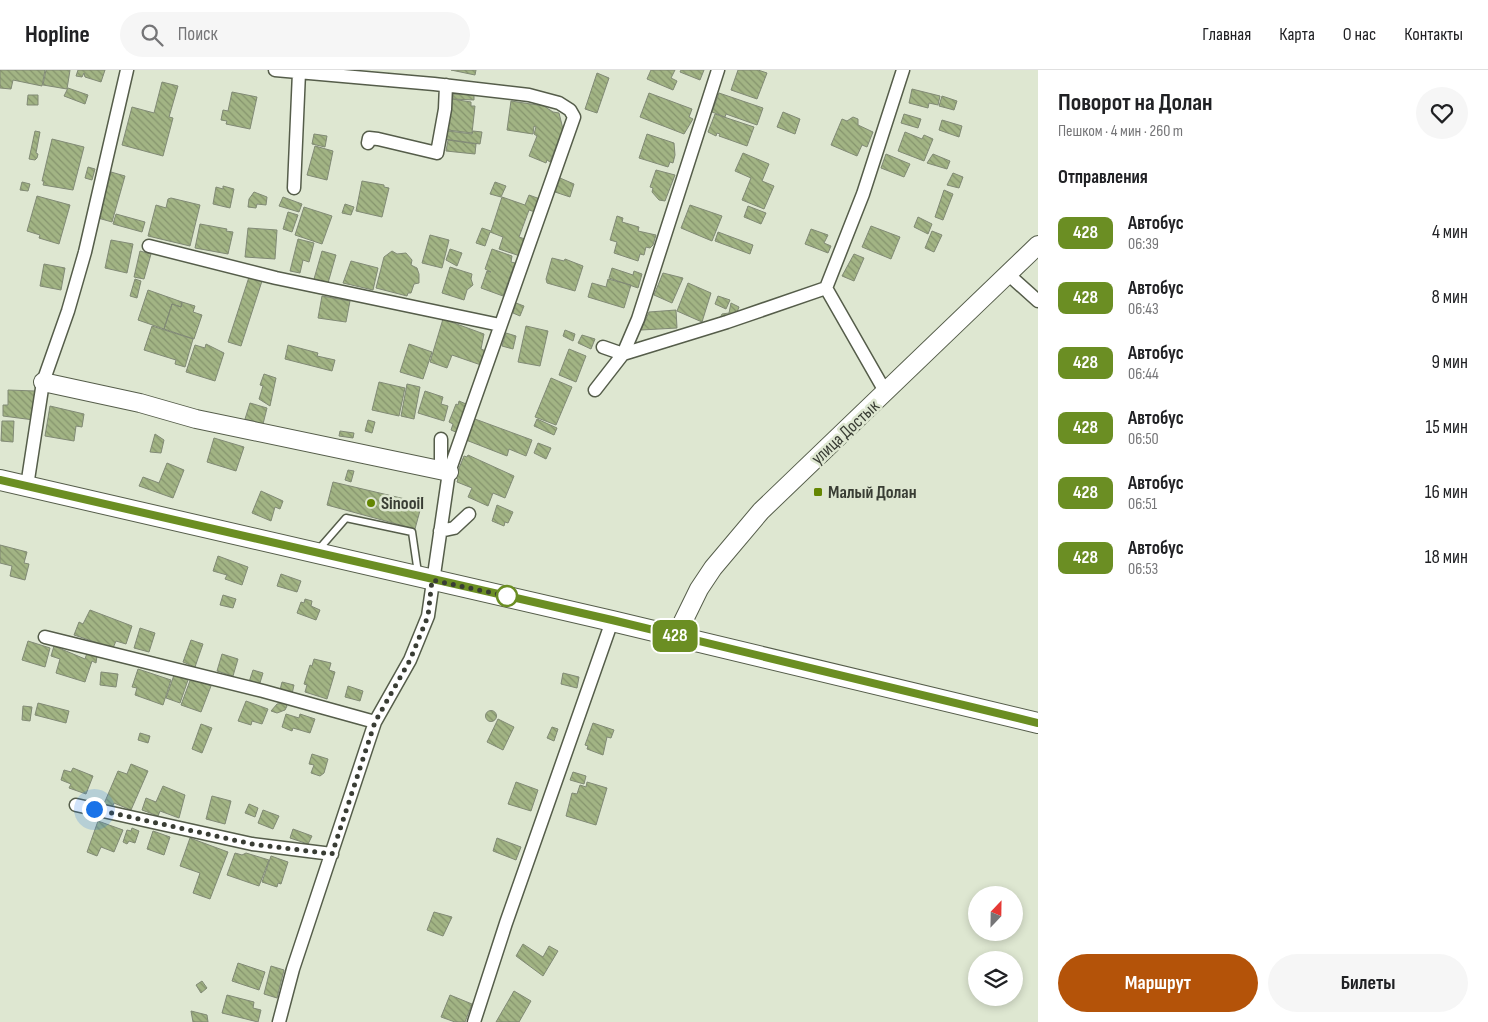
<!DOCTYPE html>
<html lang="ru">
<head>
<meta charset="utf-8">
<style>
	body { margin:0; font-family:"Sofia Sans Condensed",sans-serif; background:#f6f6f6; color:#202124; height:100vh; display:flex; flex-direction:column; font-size:19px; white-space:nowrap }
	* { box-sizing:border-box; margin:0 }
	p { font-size:16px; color:#757577 }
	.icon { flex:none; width:28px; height:28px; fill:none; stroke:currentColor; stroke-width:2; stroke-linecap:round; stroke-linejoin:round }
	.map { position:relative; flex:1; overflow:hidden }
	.details { display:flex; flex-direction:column; background:#fff; width:450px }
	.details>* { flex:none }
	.badge { padding:0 10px; border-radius:8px; font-size:18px; line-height:32px }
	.needle { width:32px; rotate:22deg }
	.fabs { position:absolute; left:968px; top:816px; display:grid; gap:10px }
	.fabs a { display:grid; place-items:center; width:55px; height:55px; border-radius:50%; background:#fff; box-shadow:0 2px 8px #0003; font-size:25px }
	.you { position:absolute; width:25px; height:25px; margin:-12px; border:4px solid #fff; border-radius:50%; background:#1a73e8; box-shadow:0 0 0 8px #1a73e833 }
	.map>.badge { position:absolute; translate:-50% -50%; box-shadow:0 0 0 2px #fff }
	h2 { padding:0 20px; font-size:19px; line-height:45px }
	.round { display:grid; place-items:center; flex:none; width:52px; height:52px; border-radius:26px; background:#f6f6f6 }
	.summary { display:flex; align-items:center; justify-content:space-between; height:85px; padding:0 20px }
	h1 { font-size:24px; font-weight:700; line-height:38px }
	.action { display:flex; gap:10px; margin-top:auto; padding:10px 20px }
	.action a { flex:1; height:58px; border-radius:30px; background:#b45309; color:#fff; font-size:20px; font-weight:700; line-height:58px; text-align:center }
	.action a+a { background:#f6f6f6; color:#202124 }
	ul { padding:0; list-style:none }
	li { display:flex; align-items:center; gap:15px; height:65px; padding:0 20px }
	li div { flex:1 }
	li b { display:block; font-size:19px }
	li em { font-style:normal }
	li .badge { min-width:55px; font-weight:700; text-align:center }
	header { display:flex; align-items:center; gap:30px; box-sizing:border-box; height:70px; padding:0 25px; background:#fff; border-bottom:1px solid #e0e0e0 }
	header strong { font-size:24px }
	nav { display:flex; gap:28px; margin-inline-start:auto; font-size:18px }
	.search { width:350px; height:45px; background:#f6f6f6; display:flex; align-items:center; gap:12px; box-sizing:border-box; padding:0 18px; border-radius:28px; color:#757577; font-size:19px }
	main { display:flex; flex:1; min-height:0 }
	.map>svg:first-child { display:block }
	.building { fill:url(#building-back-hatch); stroke:#818a75 }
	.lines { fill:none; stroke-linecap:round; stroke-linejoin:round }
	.lane-casing { stroke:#555d4a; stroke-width:9 }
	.street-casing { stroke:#555d4a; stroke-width:15 }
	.secondary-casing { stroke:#555d4a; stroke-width:20 }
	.primary-casing { stroke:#555d4a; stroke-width:22 }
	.lane { stroke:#fff; stroke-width:6 }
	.street { stroke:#fff; stroke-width:12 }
	.secondary { stroke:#fff; stroke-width:18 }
	.primary { stroke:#fff; stroke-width:20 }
	.line-casing { stroke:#fff; stroke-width:11 }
	.line { stroke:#6b8e23; stroke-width:8 }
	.walk { stroke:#393d34; stroke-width:5; stroke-dasharray:0 9 }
	.poi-dot { fill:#648601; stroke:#dee7d1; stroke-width:2 }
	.stop-dot { fill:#fff; stroke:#6b8e23; stroke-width:2.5 }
	.labels { text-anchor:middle; stroke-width:5; stroke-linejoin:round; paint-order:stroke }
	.street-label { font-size:18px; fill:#393d34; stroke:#dee7d1 }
	.poi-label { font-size:18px; font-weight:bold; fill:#393d34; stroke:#dee7d1; text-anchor:start }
</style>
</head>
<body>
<header>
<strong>Hopline</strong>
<div class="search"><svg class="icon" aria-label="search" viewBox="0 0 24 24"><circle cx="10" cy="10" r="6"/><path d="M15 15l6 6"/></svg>Поиск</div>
<nav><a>Главная</a><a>Карта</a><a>О нас</a><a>Контакты</a></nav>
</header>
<main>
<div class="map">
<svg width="1038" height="952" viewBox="0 0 1038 952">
	<defs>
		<pattern id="building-back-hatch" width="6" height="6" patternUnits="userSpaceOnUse" patternTransform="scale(1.25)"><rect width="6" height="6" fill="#a2b484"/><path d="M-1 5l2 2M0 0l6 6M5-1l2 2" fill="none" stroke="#85946d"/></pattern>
	</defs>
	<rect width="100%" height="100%" fill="#dee7d1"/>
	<path class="building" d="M0 0H45L42 16 13 10 11 19 0 18Z
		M46 0H70L67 19 43 15Z
		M78 0H105L101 12 85 7 84 3 82 7 76 6Z
		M451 0H476L475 5Z
		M651 0H675L671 8 677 11 673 20 647 9Z
		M681 0H704L700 10 680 2Z
		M738 0H758L767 3 757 29 731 20Z
		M597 3 609 8 597 43 585 39Z
		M162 12 178 16 169 47 173 48 163 86 122 75 132 37 154 43Z
		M68 18 88 25 85 34 64 26Z
		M912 19 940 26 938 35 929 33 928 38 909 33Z
		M232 22 257 27 250 59 226 54 227 51 221 50 223 40 228 41Z
		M649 23 692 39 689 47 693 49 684 64 640 47Z
		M719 23 763 38 757 55 726 44 725 47 712 42Z
		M453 24 474 25V30L453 29Z
		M28 25H38V35H27Z
		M942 26 957 31 954 40 939 36Z
		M452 29 471 32V36H475L472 63 448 60Z
		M511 31 544 36 553 42 559 43 563 59 550 92 547 90 546 93 529 86 537 66 534 64 536 57 534 56 533 64 507 60Z
		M783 42 800 49 795 64 777 57Z
		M715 44 754 57 747 76 719 66 720 64 717 63 716 66 708 62Z
		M904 44 921 49 918 58 901 53Z
		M853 47 858 49V55L873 62 867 77 862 75 857 86 831 75 842 49 847 51Z
		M942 50 962 56 959 67 939 60Z
		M446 58 448 61 472 64 473 61 482 62 480 74 444 69Z
		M35 61 40 62 36 83 38 84 37 88 35 90 29 89Z
		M905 62 922 69 924 65 933 69 924 91 898 81Z
		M314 64 327 66 325 77 312 74Z
		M647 64 674 73 675 85 673 93 670 92 668 97 639 88Z
		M52 69 84 77 73 120 43 115 44 111H42Z
		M448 70 476 74 475 84 446 81Z
		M315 76 333 81 327 110 307 105Z
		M743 83 769 94 762 111 774 116 764 139 742 130 751 108 735 101Z
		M886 84 910 94 904 107 881 98Z
		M933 84 950 91 947 99 927 93Z
		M88 97 95 99 92 110 85 108Z
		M656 100 675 105 665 131 659 130 652 122 653 118 650 117Z
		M111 102 125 106 112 152 98 148Z
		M953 103 963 107 959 118 947 115Z
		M560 108 574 114 570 127 555 122Z
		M362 111 384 115V117L389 118 382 147 356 141Z
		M22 112 30 114 28 121 20 120Z
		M495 112 506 116 501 127 490 124Z
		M223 116 234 119 230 138 213 134 216 117 223 119Z
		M944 120 953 124 943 150 935 147Z
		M254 122 267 127 266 135 257 134 256 138 248 137 249 129Z
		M529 125 540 129 535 142 529 140 519 167 525 169 520 186 499 179 503 167 490 162 485 176 476 173 482 158 491 161 502 127 525 135Z
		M37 126 70 135 59 174 39 168 40 165 27 161Z
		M283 127 302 134 299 142 279 136Z
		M171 128 200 135 190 176 148 166 156 135 166 138 168 129Z
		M345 134 354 137 351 145 342 143Z
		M690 135 722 146 712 171 681 158Z
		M748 136 766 143 761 154 744 147Z
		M304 137 332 146 322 174 295 165Z
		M288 142 298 145 292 162 283 159Z
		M116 144 145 152 142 162 113 154Z
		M617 146 623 148 622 152 639 157 638 161 656 165 653 175 650 178 646 177 644 185 640 184 638 191 614 183 617 172 610 170Z
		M918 147 932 154 928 164 914 157Z
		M200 154 227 159 226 161 233 162 228 184 195 178Z
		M871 156 900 167 891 189 862 177Z
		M248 158 277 160 275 189 245 187Z
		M811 159 828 165 824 173 831 176 828 183 805 174Z
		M932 161 942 165 934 182 925 178Z
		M718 162 753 175 750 184 715 171Z
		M430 165 449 170 442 198 422 193Z
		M298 169 314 173 309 192 303 190 300 203 290 201Z
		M111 170 133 174 127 203 105 198Z
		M450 179 462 183 457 196 446 190Z
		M492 179 512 186 511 192 515 193 503 226 481 218 487 201 491 202 485 199Z
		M140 181 151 184 144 209 134 207Z
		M322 181 336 185 328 213 314 209Z
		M392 181 397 184 406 183 412 190 411 195 417 198 419 204V213L414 214 411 223H408L407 226 376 218 384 187Z
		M854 184 864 188 854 211 842 206Z
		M552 188 564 191 565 189 583 196 575 221 547 213 546 209Z
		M351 191 378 198 373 220 343 213Z
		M44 194 65 198 61 220 40 216Z
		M450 197 472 204 471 209 473 215 467 220 464 230 442 223Z
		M612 198 633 205 634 201 642 204 638 218 609 208Z
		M663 203 683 208 672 233 654 225Z
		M249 207 262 211 241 276 228 272Z
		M135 209 141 211 137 228 130 226Z
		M608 209 631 215 624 238 588 227 592 213 606 217Z
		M688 213 711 223 702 252 677 241Z
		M148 220 182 232 181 237 172 234 164 259 138 250Z
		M322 226 350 231 346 252 318 248Z
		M718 226 730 230 726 239 715 234Z
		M182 232 195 236 193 242 202 245 194 269 164 259 172 234 181 237Z
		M516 233 524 236 520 246 513 243Z
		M731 233 739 237 736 245 720 248 722 244 729 243Z
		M676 240 677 258 641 260 649 242Z
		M443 249 484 264 481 279 486 281 481 295 452 285 447 298 430 292Z
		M152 256 193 269 185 297 175 294 176 290 144 280Z
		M526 256 548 261 540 296 518 292Z
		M565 260 575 264 573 271 563 266Z
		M506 263 516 266 513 279 502 276Z
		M582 265 595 269 591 279 578 273Z
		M206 274 224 283 215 311 186 302 195 275 205 278Z
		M409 274 432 282 423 309 400 302Z
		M288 275 318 283 317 286 335 290 332 301 285 289Z
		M569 279 586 286 576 312 559 305Z
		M264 304 276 308 270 336 259 329 263 316 260 315Z
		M551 308 572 317 556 355 535 347Z
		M379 312 405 318 399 346 372 340Z
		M407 314 420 317 414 349 401 346Z
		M8 320 35 321 34 350 3 346V335H8Z
		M425 321 443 327 441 334 448 336 444 351 418 343Z
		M459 331 466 334 464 337 468 338 458 363 451 360 453 354 449 352 456 334 458 335Z
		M250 333 267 338 263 354 245 349Z
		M50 336 84 344 82 357 76 356 74 371 45 366Z
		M475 349 532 370 526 386 509 379 507 386 466 370Z
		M537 349 557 358 554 365 534 356Z
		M368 350 375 352 372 363 365 361Z
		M2 351H14L13 372 1 371Z
		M340 361 354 363 353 368 339 366Z
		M155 364 164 370 161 383 150 382Z
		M214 368 244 377 236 401 207 392Z
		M538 373 551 378 546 389 534 383Z
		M468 385 514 406 505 428 493 423 488 436 468 427 472 418 457 412 458 409 455 408 464 386 467 387Z
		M167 393 184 400 173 428 139 416 143 407 159 413Z
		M348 400 354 401 351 412 345 410Z
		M333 412 422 433 415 459 327 435Z
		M261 421 283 431 280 439 275 437 271 451 252 443Z
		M497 435 513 442 508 453 505 452 504 456 492 451Z
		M0 475 27 482 24 493 29 494 25 510 10 506 12 496 0 493Z
		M218 486 248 497 242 515 225 509 227 505 213 501Z
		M281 504 301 511 297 522 277 516Z
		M223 525 236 529 233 538 220 535Z
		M305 529 312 531 311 536 320 540 316 550 297 543 301 532 304 533Z
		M90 540 132 556 126 574 116 571 113 578 74 565 79 552 83 554Z
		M140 558 155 563 149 582 134 578Z
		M191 570 203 574 195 597 183 592Z
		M28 571 50 578 45 597 22 590Z
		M54 576 85 589 87 583 97 586 96 593 92 591 85 612 56 603 60 589 51 586Z
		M222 584 238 589 233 606 217 601Z
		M314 589 331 593 329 600 335 602 327 629 305 622 307 615 304 614 310 595 312 596Z
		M138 599 171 610 163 635 135 625 137 618 132 617Z
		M253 600 263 603 259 616 249 612Z
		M101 602 118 604 116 617 100 615Z
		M563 603 579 607 577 618 561 614Z
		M174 605 188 610 180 633 166 628Z
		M191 608 211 616 201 642 181 635Z
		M282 612 294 615 292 624 280 620Z
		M348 616 363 621 360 631 345 627Z
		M246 631 268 639 262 654 252 651 251 655 238 651Z
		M38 633 69 641 66 653 35 645Z
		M284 633 287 636 285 640 277 643 271 641 277 634Z
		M23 636 32 637 30 651 22 650Z
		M485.5 646a5.5 5.5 0 1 1 11 0a5.5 5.5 0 1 1-11 0Z
		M286 644 299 648 300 644 315 649 310 663 293 658 292 661 282 657Z
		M498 649 514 657 503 680 487 672Z
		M593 653 614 660 611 668 607 667 603 685 587 679 588 676 585 675Z
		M201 654 212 658 202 683 192 679Z
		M552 657 558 659 554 671 547 668Z
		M140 663 150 666 148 673 138 670Z
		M312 684 328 689 324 703 320 706 311 703 314 695 309 694Z
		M131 694 148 701 131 740 114 733 111 740 103 736 118 701 127 704Z
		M73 698 93 706 86 724 69 718 71 714 61 710 64 700 71 702Z
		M573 702 586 706 584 714 570 710Z
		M516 712 538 720 531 741 508 734Z
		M587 712 607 718 596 755 566 746 572 723 577 724 580 715 586 717Z
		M163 716 185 725 179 748 160 741 158 746 142 740 146 728 156 732Z
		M212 726 231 731 225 754 206 749Z
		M249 734 258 738 255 747 245 743Z
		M263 740 279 746 273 759 258 753Z
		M98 751 123 760 114 782 101 777 97 786 87 782Z
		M132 758 139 761 135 773 129 771 127 774 123 772 127 760 131 761Z
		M293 759 312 766 308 774 290 768Z
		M153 761 170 767 164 785 147 779Z
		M190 768 228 782 210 829 193 823 200 803 180 796Z
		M497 768 521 777 516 790 493 781Z
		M235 783 242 785 246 783 269 790 259 816 227 805Z
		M271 786 288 792 281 814 278 813 277 817 262 812Z
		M434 842 452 847 443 866 427 860Z
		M523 874 543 887 549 876 558 881 543 906 516 886Z
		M238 893 265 902 259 920 232 911Z
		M271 896 284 900 277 928 264 924Z
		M202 911 207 918 201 923 196 915Z
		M514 921 531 931 519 952H496Z
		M227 925 254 932 253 938 261 940 258 952 222 943Z
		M450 925 472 934 465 952H455L441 947Z
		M191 941 207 945 208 952H193Z"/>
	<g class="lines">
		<g class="lane-casing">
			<path id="lane" d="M319 479 346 448 412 462 418 503"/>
		</g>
		<g class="street-casing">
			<path id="street" d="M275 0 434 14 529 25 559 33 570 40 574 47 449 402 428 546 410 590 375 652 293 899 279 952
				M368 73 369 68 378 69 437 83 445 39 446 15
				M294 118 299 2
				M149 176 276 208 500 255
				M1009 205 1038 231
				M826 218 886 323
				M603 277 623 284 638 249 718 0
				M595 320 623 284 727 252 826 218 863 124 903 0
				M441 369V400
				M27 416 43 312 68 241 85 182 127 0
				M440 461 454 458 469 444
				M45 567 263 621 375 652
				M76 735 252 774 332 784
				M474 952 506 853 612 551"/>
		</g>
		<g class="secondary-casing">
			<path id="secondary" d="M43 312 140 333 196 349 449 402
				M676 566 699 519 713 498 761 441 1038 175"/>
		</g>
		<g class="primary-casing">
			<path id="primary" d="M0 410 612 551 1038 653"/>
		</g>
		<use href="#lane" class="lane"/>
		<use href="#street" class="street"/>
		<use href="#secondary" class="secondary"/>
		<use href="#primary" class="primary"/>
	</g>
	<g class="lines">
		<g class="line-casing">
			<path id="line" d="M0 410 612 550 1038 653"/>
		</g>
		<use href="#line" class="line"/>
		<path class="walk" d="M94 739 252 774 332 784 375 652 410 590 428 546 432 510 507 526"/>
	</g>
	<g class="poi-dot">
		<rect x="813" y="417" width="10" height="10" rx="2.5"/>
		<circle cx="371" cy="433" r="5"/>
	</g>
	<circle class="stop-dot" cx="507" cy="526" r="10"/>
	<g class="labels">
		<g class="street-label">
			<text transform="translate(845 362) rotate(-43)" y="6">улица Достык</text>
		</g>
		<g class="poi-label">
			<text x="828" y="428">Малый Долан</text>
			<text x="381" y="439">Sinooil</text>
		</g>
	</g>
</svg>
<div class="fabs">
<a><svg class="needle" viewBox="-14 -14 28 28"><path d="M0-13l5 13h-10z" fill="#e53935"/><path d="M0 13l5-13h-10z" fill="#757577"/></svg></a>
<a><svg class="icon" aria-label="layers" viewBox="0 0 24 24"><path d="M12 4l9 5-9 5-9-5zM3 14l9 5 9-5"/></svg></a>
</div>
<div class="you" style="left:94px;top:739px"></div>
<b class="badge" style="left:675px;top:566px;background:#6b8e23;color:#fff">428</b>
</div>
<section class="details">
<div class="summary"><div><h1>Поворот на Долан</h1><p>Пешком · 4 мин · 260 m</p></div><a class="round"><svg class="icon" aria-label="heart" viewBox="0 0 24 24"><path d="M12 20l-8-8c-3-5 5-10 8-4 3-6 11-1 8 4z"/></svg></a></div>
<h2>Отправления</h2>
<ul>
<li><span class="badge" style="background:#6b8e23;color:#fff">428</span><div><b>Автобус</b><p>06:39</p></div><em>4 мин</em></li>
<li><span class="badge" style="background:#6b8e23;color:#fff">428</span><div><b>Автобус</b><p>06:43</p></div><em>8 мин</em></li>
<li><span class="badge" style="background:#6b8e23;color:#fff">428</span><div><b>Автобус</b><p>06:44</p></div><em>9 мин</em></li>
<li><span class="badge" style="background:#6b8e23;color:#fff">428</span><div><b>Автобус</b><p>06:50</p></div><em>15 мин</em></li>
<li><span class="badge" style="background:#6b8e23;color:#fff">428</span><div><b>Автобус</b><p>06:51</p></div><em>16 мин</em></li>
<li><span class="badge" style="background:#6b8e23;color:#fff">428</span><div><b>Автобус</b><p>06:53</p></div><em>18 мин</em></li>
</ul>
<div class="action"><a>Маршрут</a><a>Билеты</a></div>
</section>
</main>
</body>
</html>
